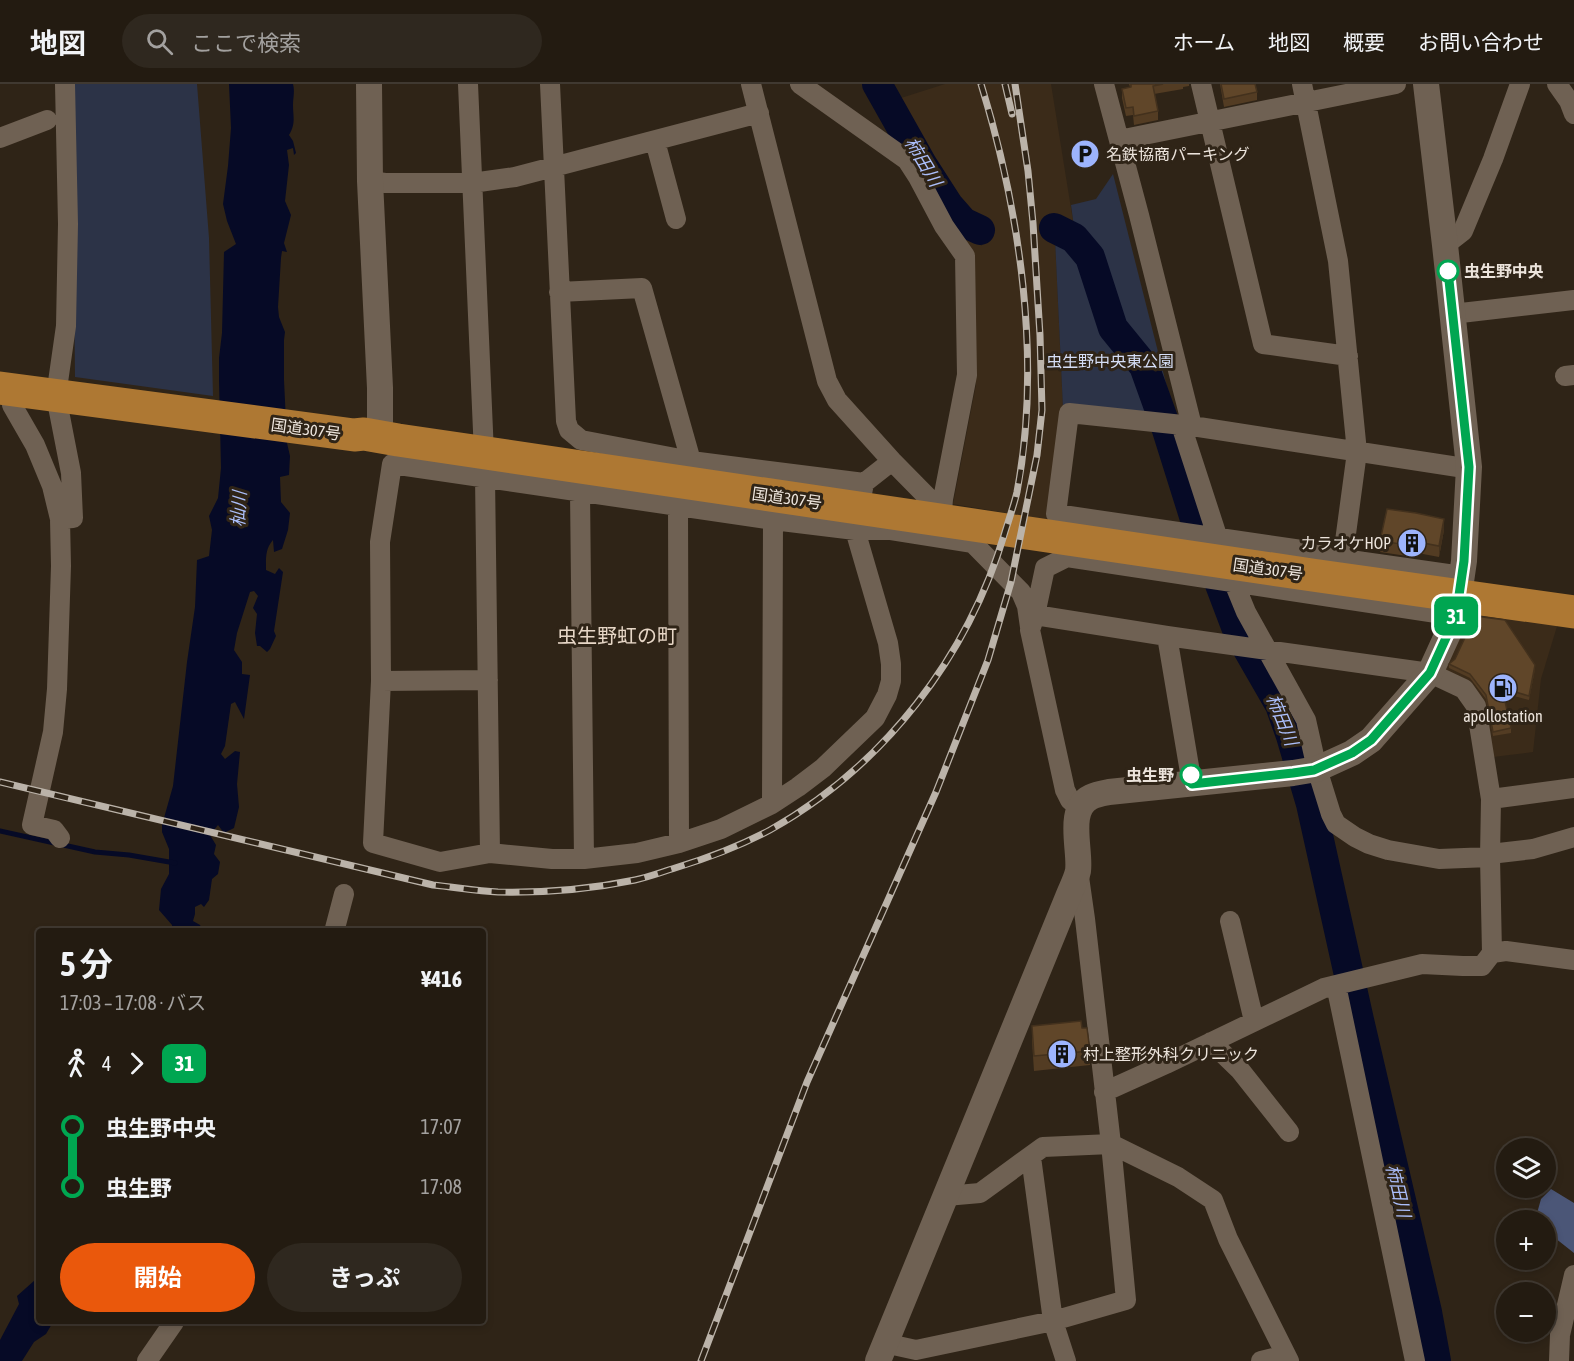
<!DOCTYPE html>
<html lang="ja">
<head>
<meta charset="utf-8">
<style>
	body { margin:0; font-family:"Asap Condensed","Noto Sans JP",sans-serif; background:#2f281f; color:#f1f3f6; height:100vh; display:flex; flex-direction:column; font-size:22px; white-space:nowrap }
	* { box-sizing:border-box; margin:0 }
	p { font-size:20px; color:#a3a19f }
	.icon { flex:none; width:33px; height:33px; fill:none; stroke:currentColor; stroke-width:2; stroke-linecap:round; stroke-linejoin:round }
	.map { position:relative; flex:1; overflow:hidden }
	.drawer { position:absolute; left:36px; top:844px; width:450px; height:396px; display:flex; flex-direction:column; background:#231b11; border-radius:6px; box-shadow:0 3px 9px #0003,0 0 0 2px #403931 }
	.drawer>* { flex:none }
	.badge { padding:0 12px; border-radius:9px; font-size:21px; line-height:39px }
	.controls { position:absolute; left:1496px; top:1054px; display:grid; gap:12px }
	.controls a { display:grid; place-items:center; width:60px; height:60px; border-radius:50%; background:#231b11; box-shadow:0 3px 9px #0003,0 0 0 2px #403931; font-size:30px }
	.map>.badge { position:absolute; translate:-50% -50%; box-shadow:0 0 0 3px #fff }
	.legs { display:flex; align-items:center; gap:9px; height:66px; padding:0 24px; font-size:20px }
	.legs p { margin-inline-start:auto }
	.overview { display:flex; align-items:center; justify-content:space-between; height:102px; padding:0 24px }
	h1 { font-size:33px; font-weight:700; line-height:45px }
	.button { display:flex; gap:12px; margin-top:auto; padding:12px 24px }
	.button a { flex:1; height:69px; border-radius:36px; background:#ea580c; color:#fff; font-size:24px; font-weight:700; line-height:69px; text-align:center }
	.button a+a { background:#2f281f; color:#f1f3f6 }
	ul { padding:0 24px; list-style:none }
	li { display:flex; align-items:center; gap:21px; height:60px; font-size:22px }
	li i { display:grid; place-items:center; width:9px; height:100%; margin:0 8px; background:currentColor }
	li i::after { content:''; width:15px; height:15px; margin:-8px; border:4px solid; border-radius:50%; background:#231b11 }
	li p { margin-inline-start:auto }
	li:first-child i { background:linear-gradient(#0000 50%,currentColor 0) }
	li:last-child i { background:linear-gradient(currentColor 50%,#0000 0) }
	header { display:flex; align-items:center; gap:36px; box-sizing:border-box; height:84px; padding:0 30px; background:#231b11; border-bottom:2px solid #403931 }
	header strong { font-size:28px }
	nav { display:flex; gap:33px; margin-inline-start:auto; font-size:21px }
	.search { width:420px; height:54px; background:#2f281f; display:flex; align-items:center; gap:15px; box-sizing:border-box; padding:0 21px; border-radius:33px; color:#a3a19f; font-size:22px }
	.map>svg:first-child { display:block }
	.built { fill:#3b2b19 }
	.green { fill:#2c3347 }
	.forest { fill:#4b5677 }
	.water { fill:#060a26 }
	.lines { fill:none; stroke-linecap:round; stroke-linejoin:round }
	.stream { stroke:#060a26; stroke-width:5 }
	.river { stroke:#060a26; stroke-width:30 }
	.minor { stroke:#6f6153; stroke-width:20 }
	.tertiary { stroke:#6f6153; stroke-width:26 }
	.trunk { stroke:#ae7833; stroke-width:33 }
	.rail-casing { stroke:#bbb3a9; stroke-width:7 }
	.rail { stroke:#2f2417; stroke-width:4.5; stroke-dasharray:14; stroke-linecap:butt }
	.wall { fill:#533c23 }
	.shaded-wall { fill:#43311d }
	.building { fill:#604629; stroke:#43311d; stroke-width:1.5 }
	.line-1-casing { stroke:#fff; stroke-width:14 }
	.line-1 { stroke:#00a651; stroke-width:9 }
	.stop-1-dot { fill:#fff; stroke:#00a651; stroke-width:3 }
	.labels { text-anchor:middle; stroke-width:6; stroke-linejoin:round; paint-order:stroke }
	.poi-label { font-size:16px; fill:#ece4dc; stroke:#2f2417; text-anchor:start }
	.stop-label { font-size:16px; font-weight:bold; fill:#ece4dc; stroke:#2f2417; text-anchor:start }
	.park-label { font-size:16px; fill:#d5def6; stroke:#2f2417 }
	.street-label { font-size:16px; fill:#ece4dc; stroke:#2f2417 }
	.water-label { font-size:18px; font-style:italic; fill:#abbefa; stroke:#2f2417 }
	.quarter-label { font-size:20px; fill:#e7d7c7; stroke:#2f2417 }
</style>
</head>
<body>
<header>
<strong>地図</strong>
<div class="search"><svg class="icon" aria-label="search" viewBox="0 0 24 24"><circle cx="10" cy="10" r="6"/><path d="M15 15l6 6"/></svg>ここで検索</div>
<nav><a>ホーム</a><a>地図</a><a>概要</a><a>お問い合わせ</a></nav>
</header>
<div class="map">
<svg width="1574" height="1277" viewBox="0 0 1574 1277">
	<rect width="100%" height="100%" fill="#2f2417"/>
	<path class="built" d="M945 0H1051L1074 143 1055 155 1063 324 1048 436 953 420 976 301 972 235 954 143 968 154 982 162 980 140 972 137 963 126 901 14Z
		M1465 529 1558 539 1541 595 1533 668 1493 673 1480 614 1440 586Z"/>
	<path class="green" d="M72 0H197L209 154 213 312 75 293Z
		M1113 90 1174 331 1063 324 1055 155 1074 143 1071 121 1096 115Z"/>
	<path class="forest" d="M1551 1105 1574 1119V1169L1555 1154 1545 1143V1137H1540L1536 1133 1541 1115Z"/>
	<path class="water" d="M229 0H293C295 7 293 14 293 21 293 33 296 39 289 51L293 57 296 69 294 71 293 64 287 66 289 81 285 117 291 131 284 159 287 168 282 167 281 174 278 223 279 233 285 248 284 256V296L287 359 290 372 289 391 280 393 281 418 290 429 288 446 282 465 274 468 273 456C265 465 266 475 266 486L275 490 279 484 283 488 274 547 276 552 270 565 267 568 260 562H257L255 549 257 530 253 524 258 512 254 507 250 508 237 549 234 566 242 578V590L250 591 244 635 235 618 231 620 225 662 221 670 225 675 235 667 240 668 237 700 239 723 234 744 224 749 218 741 210 751 216 761 214 770 220 778 218 790 212 795 209 816 204 823 201 820 195 823V830L193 837 200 841 203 847H172V841L159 826 161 805 169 790V765L162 748V741L173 702 187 578 195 523 197 476 209 472 212 446 209 432 218 414 221 384 219 296V274L222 249 224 168 236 160 227 137 223 120 228 82 231 44Z
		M39 1188V1238H53L46 1250 34 1258 22 1277H0V1256L19 1220 17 1212 35 1196Z"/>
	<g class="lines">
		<path class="stream" d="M0 747 95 768 129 771 175 779"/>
		<path class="river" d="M877 0 922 80 949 122 963 138 980 146
			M1054 144 1074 154 1090 173 1113 244 1144 282 1167 346 1194 432 1238 548 1280 621 1291 652 1311 720 1359 936 1427 1228 1436 1277"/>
		<path class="minor" d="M468 0 485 393 490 769
			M550 0 566 337 569 346 581 356 691 377 864 399 892 377
			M751 0 827 297 837 316 892 377 1021 508 1027 522 1030 543
			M800 0 907 76 918 93 944 142 965 172 967 291 943 415 942 428
			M1104 0 1139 131 1192 342
			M1201 0 1263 260 1348 272
			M1302 0 1338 177 1357 368 1343 472 1056 430 1069 329 1192 342 1458 383H1469
			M1557 0 1569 17 1574 30
			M0 54 47 36
			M1119 56 1396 0
			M655 57 676 135
			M370 97 385 99H472L515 93 759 29
			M1445 161 1463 147 1493 75 1520 0
			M559 208 642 204 691 377
			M1452 230 1574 216
			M1565 292 1574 291
			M12 321 35 361 52 402 60 435 61 482 57 605 53 648 32 741 54 746 60 754
			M1181 341 1220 461
			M864 399 855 446 888 559 891 580V597L887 611 875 634 823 684 798 703 772 720 721 745 679 759 637 769 584 775H552L490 769 440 778 373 759 381 597 380 458 392 380 773 436 855 446H891L973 459
			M580 408 584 775
			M678 422 679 759
			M60 435 73 434 71 389 56 312 66 242 68 140 65 0
			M1343 472 1350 476 1462 492
			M1230 489 1246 528 1306 636 1317 685 1331 730 1336 740 1355 753 1369 760 1388 766 1439 775 1490 773
			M1035 531 1167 552 1430 589 1464 605 1476 622 1491 715 1490 773 1492 869 1482 882H1463L1422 880 1324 904 1166 980 1104 1008
			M1167 552 1192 700
			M381 597 488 596
			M1491 715 1574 704
			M772 720 773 436
			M1081 725 1070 716 1065 706 1030 546 1035 531 1045 484 1067 473 1456 532
			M1490 770 1533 765 1574 753
			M1230 837 1254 937
			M334 848 344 810
			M1492 869 1506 867 1574 876
			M1336 901 1415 1277
			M1211 958 1240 986 1289 1048
			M1031 1073 1053 1237 1066 1277
			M946 1112 980 1109 1043 1063 1111 1060 1178 1093 1213 1116 1228 1155 1289 1277
			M884 1259 916 1266 1053 1237 1126 1216 1111 1060 1085 835 1078 786
			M147 1277 174 1238
			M1261 1277 1286 1271
			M1559 1277 1560 1251 1574 1191"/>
		<path class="tertiary" d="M369 0 370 97 380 304V352
			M878 1277 1068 813C1071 805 1076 796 1078 787 1081 766 1066 725 1091 713 1097 710 1104 709 1109 708L1293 689 1317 685 1352 669 1371 656 1430 589 1456 532 1464 477 1469 383 1445 161 1426 0"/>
		<path class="trunk" d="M0 304 354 351 364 350 398 356 1312 491 1574 528"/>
		<g class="rail-casing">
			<path id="rail" d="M1005 0 1012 30
				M0 698 433 801C454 803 477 807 498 808 544 809 591 805 635 796 649 793 662 788 675 784 708 774 740 762 770 746 884 682 968 573 1005 448 1009 435 1014 421 1017 408 1042 276 1020 127 981 0
				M701 1277 807 998 936 708 988 576 1011 498 1037 371 1042 326 1040 251 1033 139 1028 87 1015 0"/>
		</g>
		<use href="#rail" class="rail"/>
	</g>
	<path class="wall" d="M1129 0H1189V2L1183 3V5L1154 10 1158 27V36L1134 41 1133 31 1126 32 1122 14V5L1130 3Z
		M1220 0H1255L1257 8V16L1224 23Z
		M1444 446 1439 473 1407 467V472L1380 468V457Z
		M1449 580 1535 585 1529 616 1503 609 1511 644V649L1493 652 1486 615 1470 594 1449 584Z
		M1032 942 1082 944 1090 967V981L1034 987 1032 957Z"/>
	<path class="shaded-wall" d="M1444 435V446L1439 473V462Z
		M1535 581V585L1529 616V612Z"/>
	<path class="building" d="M1131 0H1163L1153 2 1158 27 1134 32 1133 23 1126 24 1122 5 1131 3Z
		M1221 0H1255L1257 8 1224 15Z
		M1387 425 1416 429 1444 435 1439 462 1407 456V461L1380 457Z
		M1475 532 1505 536 1535 581 1529 612 1502 604 1511 644 1493 648 1486 611 1470 590 1449 580 1455 575Z
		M1081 937 1082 944H1087L1090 967 1034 972 1032 942Z"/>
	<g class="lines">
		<g class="line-1-casing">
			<path id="line-1" d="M1191 691 1192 700 1293 689 1314 686 1352 669 1371 656 1430 589 1456 532 1464 477 1469 383 1448 187"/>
		</g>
		<use href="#line-1" class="line-1"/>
	</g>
	<defs>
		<g id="parking-disc" transform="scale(1.5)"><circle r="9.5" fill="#9db4fd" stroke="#2f2417"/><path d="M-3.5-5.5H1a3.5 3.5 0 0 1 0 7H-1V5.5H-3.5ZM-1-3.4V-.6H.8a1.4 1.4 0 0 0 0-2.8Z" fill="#111"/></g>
		<g id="building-disc" transform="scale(1.5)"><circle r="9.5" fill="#9db4fd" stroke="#2f2417"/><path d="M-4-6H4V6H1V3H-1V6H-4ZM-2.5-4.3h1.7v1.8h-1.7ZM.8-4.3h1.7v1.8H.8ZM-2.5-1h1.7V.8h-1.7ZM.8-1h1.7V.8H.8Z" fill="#111"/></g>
		<g id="fuel-disc" transform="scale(1.5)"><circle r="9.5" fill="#9db4fd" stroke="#2f2417"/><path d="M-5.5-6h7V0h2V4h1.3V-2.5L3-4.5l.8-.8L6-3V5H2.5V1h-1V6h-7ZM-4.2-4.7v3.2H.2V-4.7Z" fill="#111"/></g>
	</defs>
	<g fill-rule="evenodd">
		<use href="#parking-disc" x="1085" y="70"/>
		<use href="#building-disc" x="1412" y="459"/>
		<use href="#fuel-disc" x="1503" y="604"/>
		<use href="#building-disc" x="1062" y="970"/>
	</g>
	<g class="stop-1-dot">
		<circle cx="1448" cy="187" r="10"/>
		<circle cx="1191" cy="691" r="10"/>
	</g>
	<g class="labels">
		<g class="poi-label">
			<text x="1106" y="76">名鉄協商パーキング</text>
			<text x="1391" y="465" text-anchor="end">カラオケHOP</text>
			<text x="1503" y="638" text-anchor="middle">apollostation</text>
			<text x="1083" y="976">村上整形外科クリニック</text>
		</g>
		<g class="stop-label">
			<text x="1464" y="193">虫生野中央</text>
			<text x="1174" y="697" text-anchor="end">虫生野</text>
		</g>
		<g class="park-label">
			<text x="1110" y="283">虫生野中央東公園</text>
		</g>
		<g class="street-label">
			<text transform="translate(306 345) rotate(8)" y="6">国道307号</text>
			<text transform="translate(787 414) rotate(8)" y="6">国道307号</text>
			<text transform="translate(1268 485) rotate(8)" y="6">国道307号</text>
		</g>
		<g class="water-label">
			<text transform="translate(923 78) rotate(59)" y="6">柿田川</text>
			<text transform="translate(239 425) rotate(-87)" y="6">杣川</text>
			<text transform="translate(1282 636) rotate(68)" y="6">柿田川</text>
			<text transform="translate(1398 1107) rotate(77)" y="6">柿田川</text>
		</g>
		<g class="quarter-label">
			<text x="617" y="559">虫生野虹の町</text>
		</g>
	</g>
</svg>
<div class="controls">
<a><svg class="icon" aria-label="layers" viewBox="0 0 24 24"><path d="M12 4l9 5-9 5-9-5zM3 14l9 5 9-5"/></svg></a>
<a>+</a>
<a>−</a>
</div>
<b class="badge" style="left:1456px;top:532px;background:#00a651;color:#fff">31</b>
<section class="drawer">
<div class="overview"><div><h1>5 分</h1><p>17:03 – 17:08 · バス</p></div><b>¥416</b></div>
<div class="legs"><svg class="icon" aria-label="walk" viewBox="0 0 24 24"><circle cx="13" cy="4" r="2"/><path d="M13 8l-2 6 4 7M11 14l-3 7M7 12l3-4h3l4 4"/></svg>4<svg class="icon" aria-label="forward" viewBox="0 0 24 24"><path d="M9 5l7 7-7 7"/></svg><b class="badge" style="background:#00a651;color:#fff">31</b></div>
<ul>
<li><i style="color:#00a651"></i><b>虫生野中央</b><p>17:07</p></li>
<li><i style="color:#00a651"></i><b>虫生野</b><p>17:08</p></li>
</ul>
<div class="button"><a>開始</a><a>きっぷ</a></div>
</section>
</div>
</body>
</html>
